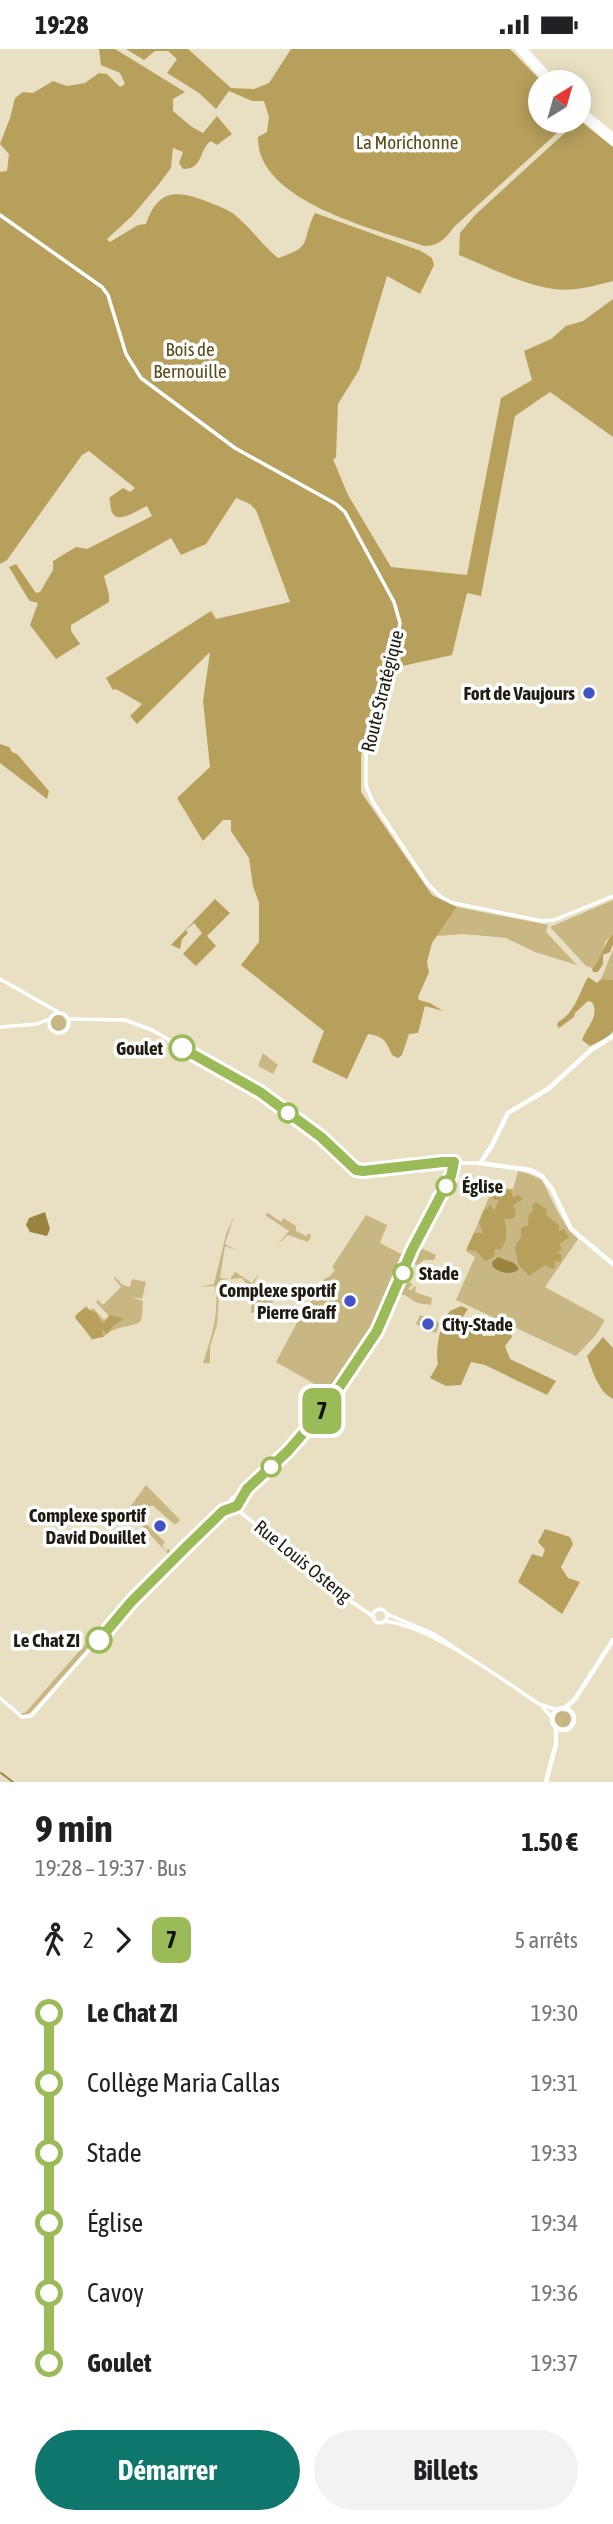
<!DOCTYPE html>
<html lang="fr">
<head>
<meta charset="utf-8">
<style>
	body { margin:0; font-family:"Asap Condensed",sans-serif; background:#f2f2f2; color:#202124; height:100vh; display:flex; flex-direction:column; font-size:26px; white-space:nowrap }
	* { box-sizing:border-box; margin:0 }
	p { font-size:23px; color:#757577 }
	.icon { flex:none; width:38px; height:38px; fill:none; stroke:currentColor; stroke-width:2; stroke-linecap:round; stroke-linejoin:round }
	.map { position:relative; height:1733px; overflow:hidden }
	.side { display:flex; flex-direction:column; background:#fff; flex:1 }
	.side>* { flex:none }
	.badge { padding:0 14px; border-radius:10px; font-size:24px; line-height:46px }
	.needle { width:46px; rotate:37deg }
	.controls { position:absolute; left:528px; top:21px; display:grid; gap:14px }
	.controls a { display:grid; place-items:center; width:63px; height:63px; border-radius:50%; background:#fff; box-shadow:0 4px 18px #0003; font-size:35px }
	.map>.badge { position:absolute; translate:-50% -50%; box-shadow:0 0 0 4px #fff }
	.legs { display:flex; align-items:center; gap:10px; height:77px; padding:0 35px; font-size:23px }
	.legs p { margin-inline-start:auto }
	.overview { display:flex; align-items:center; justify-content:space-between; height:119px; padding:0 35px }
	h1 { font-size:38px; font-weight:700; line-height:52px }
	.cta { display:flex; gap:14px; margin-top:auto; padding:14px 35px }
	.cta a { flex:1; height:80px; border-radius:42px; background:#0f766e; color:#fff; font-size:28px; font-weight:700; line-height:80px; text-align:center }
	.cta a+a { background:#f2f2f2; color:#202124 }
	ul { padding:0 35px; list-style:none }
	li { display:flex; align-items:center; gap:24px; height:70px; font-size:26px }
	li i { display:grid; place-items:center; width:10px; height:100%; margin:0 9px; background:currentColor }
	li i::after { content:''; width:18px; height:18px; margin:-9px; border:5px solid; border-radius:50%; background:#fff }
	li p { margin-inline-start:auto }
	li:first-child i { background:linear-gradient(#0000 50%,currentColor 0) }
	li:last-child i { background:linear-gradient(currentColor 50%,#0000 0) }
	.status { display:flex; justify-content:space-between; align-items:center; height:49px; padding:0 35px; background:#fff; direction:ltr }
	.status svg { height:19px; fill:currentColor }
	.map>svg:first-child { display:block }
	.green { fill:#c8b683 }
	.forest { fill:#b7a05c }
	.water { fill:#9b8440 }
	.lines { fill:none; stroke-linecap:round; stroke-linejoin:round }
	.stream { stroke:#9b8440; stroke-width:2 }
	.tertiary { stroke:#fff; stroke-width:3.5 }
	.secondary { stroke:#fff; stroke-width:4.5 }
	.trunk { stroke:#fff; stroke-width:6 }
	.line-1-casing { stroke:#fff; stroke-width:16 }
	.line-1 { stroke:#9bbb59; stroke-width:10 }
	.poi-dot { fill:#4353c7; stroke:#fff; stroke-width:2.5 }
	.stop-1-dot { fill:#fff; stroke:#9bbb59; stroke-width:3.5 }
	.labels { text-anchor:middle; stroke-width:7; stroke-linejoin:round; paint-order:stroke }
	.park-label { font-size:19px; fill:#5a4a15; stroke:#fff }
	.street-label { font-size:19px; fill:#201c12; stroke:#fff }
	.poi-label { font-size:19px; font-weight:bold; fill:#201c12; stroke:#fff; text-anchor:end }
	.stop-label { font-size:19px; font-weight:bold; fill:#201c12; stroke:#fff; text-anchor:end }
</style>
</head>
<body>
<div class="status"><b>19:28</b><svg viewBox="0 0 49 12"><path d="M0 12V9h3v3zM5 12V6h3v6zM10 12V3h3v9zM15 12V0h3v12zM26 1h20v11H26zM47 4h2v5h-2z"/></svg></div>
<div class="map">
<svg width="613" height="1733" viewBox="0 0 613 1733">
	<rect width="100%" height="100%" fill="#e9e0c4"/>
	<path class="green" d="M613 851V884L605 893 601 910 593 919 586 917 550 878Z
		M457 858 548 876 546 883 577 916 535 903 506 889 464 885 437 887Z
		M613 901V931L601 930Z
		M50 974a8 8 0 1 1 16 0a8 8 0 1 1-16 0Z
		M263 1004 278 1016 273 1025 258 1017Z
		M518 1122C527 1124 534 1127 542 1131 552 1151 561 1174 578 1190L545 1238 605 1271 596 1286 576 1307 456 1251 475 1208 466 1202 493 1139 513 1140Z
		M268 1164 281 1173 283 1169 296 1177V1182L306 1187 309 1184 311 1187 308 1193 288 1186 277 1196 289 1182 265 1166Z
		M366 1166 387 1176 380 1194 407 1208 380 1268 332 1340 325 1341 276 1313 302 1264 291 1256 304 1262 325 1233 323 1231 330 1227 335 1221 332 1218Z
		M234 1167 225 1195 236 1201 225 1197 220 1229 230 1230 235 1223 252 1234 259 1224 252 1239 286 1255 275 1250 268 1260 251 1264 252 1242 242 1229 220 1231 217 1276 210 1298V1314H203C211 1288 220 1264 215 1237L200 1238 214 1235 226 1185Z
		M419 1198 436 1206 434 1211H424L418 1216 411 1215Z
		M114 1227 123 1236 130 1238 132 1230 146 1233 142 1250 131 1248 143 1252C142 1257 143 1266 141 1271 138 1279 114 1275 104 1288H98L92 1291 75 1267 86 1257 90 1261 93 1259 104 1271 109 1267 96 1253 98 1251 103 1256 121 1238 114 1229Z
		M404 1231 413 1235 408 1240 412 1241 414 1237 416 1238 415 1243 432 1249 431 1256 417 1254 405 1246H402L399 1243Z
		M420 1266 440 1274 436 1284 416 1275Z
		M146 1436 180 1471 176 1475H174L152 1456 139 1468 165 1493 162 1497 167 1503 168 1499 171 1503 168 1505 128 1461Z
		M124 1551 125 1559 30 1664 23 1666 21 1664H25Z
		M555 1670a8 8 0 1 1 16 0a8 8 0 1 1-16 0Z"/>
	<path class="forest" d="M99 0H115L185 43 173 50V62L192 78 203 84 217 67 232 85 217 96 211 92C198 101 204 120 183 120L179 114 183 103 173 99 171 119 159 135 132 167 107 190 110 193 138 176 146 175C158 140 176 141 206 152 215 156 228 160 235 166 251 179 262 196 278 209 315 197 300 193 315 164L421 202 432 209 434 216 420 245 387 227 359 321 338 355 336 409 333 410 348 446 391 518 467 526 501 349 532 331 524 302 551 290 566 277 583 272 613 250V388L550 343 515 367 481 547 467 544 452 606 389 620 361 706V743L432 846 457 858 432 894 427 913 429 923 418 948 419 951 430 954 443 962 425 957 418 984 409 985 402 1006 398 1009 392 1006C386 992 385 988 368 985L347 1030 312 1013 324 982 241 916 259 893V854L253 837 249 809 231 782V771H223L203 792 177 749 210 718 203 652 210 603 137 675 130 667 142 655 116 640 113 641 106 629 211 562 216 570 290 553 256 461 250 455 236 449 206 495 181 506 171 489 104 527 109 546V553L71 576V582L80 595 56 610 30 576 38 554 30 552 27 548 9 518 16 515 36 544 40 543 53 521V512L76 498 87 500 152 467 147 457C138 460 115 479 111 460 110 456 111 453 109 449L123 439 130 443 135 439 89 402 82 406 7 511 0 515V123L7 122 9 105 0 95 10 69 15 49 23 43 33 44 53 32 67 37 85 34 99 24 107 25 120 38 125 35 120 24 101 16Z
		M126 0H188L231 39 254 40 269 34 291 0H510L542 33 541 72H570L454 178C445 190 439 197 424 197 374 180 256 152 258 88L267 83 269 68 264 52H252L229 42 216 60 199 44 167 24 177 10 168 2H155L144 11Z
		M579 71 613 98V232C594 237 573 243 553 240 521 235 489 218 459 206L460 184 475 166Z
		M0 695 9 698 12 703 17 705 49 742 47 750 0 714Z
		M215 850 230 864 207 887 216 897 196 917 183 905 202 884 194 874 186 881 188 884 182 890 180 900 171 896Z
		M613 884V895L610 903 603 906V915L598 923H593L592 920C602 909 603 896 613 884Z
		M588 928 597 934 601 930 613 931V982L608 988 590 997 582 991C587 977 600 967 592 953L588 952 575 964 574 968 559 979 557 976 558 973C575 964 579 944 588 928Z
		M499 1140 511 1141 513 1149 518 1146 523 1150 513 1156 516 1164 514 1169 504 1170C507 1179 508 1193 500 1201L495 1200 494 1208 485 1212 476 1202 468 1201 467 1199 474 1184H483L479 1173 484 1161 491 1156 494 1162 499 1151 492 1150Z
		M536 1153 547 1161 546 1166 559 1176V1182L564 1180 569 1189 560 1194 561 1201 557 1204 561 1206V1213L554 1212 555 1219 553 1220 545 1216 529 1227 518 1215 515 1198 521 1188V1178L528 1177 529 1165 533 1162 532 1156Z
		M461 1257 468 1260 462 1269 463 1278C469 1281 474 1279 481 1283L483 1287H494L501 1281 509 1279 512 1288 505 1297 510 1310 556 1332 547 1346 485 1316 471 1313 461 1336 446 1337 430 1329 438 1315C435 1302 440 1273 450 1262 453 1260 458 1259 461 1257Z
		M85 1259 96 1264 102 1274 105 1273 110 1266 124 1270 114 1276 107 1285 102 1280 103 1288 93 1290 75 1269 78 1264Z
		M603 1288 613 1299V1350C598 1342 593 1323 587 1307Z
		M545 1480 570 1488 573 1495 561 1518 568 1529 580 1533 562 1565 518 1533 532 1505 542 1508 545 1501 538 1493Z"/>
	<path class="water" d="M45 1163 50 1180 47 1187 30 1183 26 1176 29 1169Z
		M498 1208 514 1214 519 1220C511 1227 500 1224 493 1218L492 1213Z"/>
	<g class="lines">
		<path class="stream" d="M1 1724 13 1733"/>
		<path class="tertiary" d="M0 166 102 238 108 246 126 305 141 329 235 399 336 455 345 463 394 553 400 574 397 594 366 696V737L373 753 427 834 441 848 453 854 542 872 554 871 613 847
			M0 930 58 963
			M49 974a10 10 0 1 1 20 0a10 10 0 1 1-20 0Z
			M68 970 125 971 152 981 260 1043 321 1088 358 1122 421 1114H480
			M0 978 37 975 49 970
			M328 1345 332 1347 329 1351 326 1349Z
			M332 1349 378 1281 412 1201 451 1127 454 1113
			M235 1448C257 1436 320 1375 327 1351
			M238 1452 233 1448 229 1454 232 1458 237 1457 243 1445
			M234 1458 346 1549 374 1568
			M373 1567a7 7 0 1 1 14 0a7 7 0 1 1-14 0Z
			M387 1565 434 1585 467 1607
			M384 1572C429 1576 500 1629 539 1655L558 1661
			M0 1649 22 1668 31 1667 131 1553 229 1454
			M543 1659 553 1669"/>
		<path class="secondary" d="M613 987 591 1001 548 1040 508 1064 491 1098 480 1114 530 1121 542 1127 552 1140 571 1180 613 1215
			M552 1670a11 11 0 1 1 22 0a11 11 0 1 1-22 0Z
			M564 1660 575 1650 613 1591
			M546 1733 556 1695V1679"/>
		<path class="trunk" d="M518 0 548 33
			M524 0 554 33
			M579 59 613 87
			M579 65 613 94"/>
	</g>
	<g class="lines">
		<g class="line-1-casing">
			<path id="line-1" d="M99 1591 131 1553 187 1497 223 1462 237 1457 247 1440 288 1402 313 1373 327 1351 332 1349 377 1282 412 1201 451 1127 454 1113H443L363 1122 356 1121 321 1088 260 1043 182 999"/>
		</g>
		<use href="#line-1" class="line-1"/>
	</g>
	<g class="poi-dot">
		<circle cx="589" cy="644" r="7"/>
		<circle cx="350" cy="1252" r="7"/>
		<circle cx="428" cy="1275" r="7"/>
		<circle cx="160" cy="1477" r="7"/>
	</g>
	<g class="stop-1-dot">
		<circle cx="182" cy="999" r="12"/>
		<circle cx="288" cy="1064" r="9"/>
		<circle cx="446" cy="1137" r="9"/>
		<circle cx="403" cy="1224" r="9"/>
		<circle cx="271" cy="1418" r="9"/>
		<circle cx="99" cy="1591" r="12"/>
	</g>
	<g class="labels">
		<g class="park-label">
			<text x="407" y="100">La Morichonne</text>
			<text x="190" y="307">Bois de<tspan x="190" dy="22">Bernouille</tspan></text>
		</g>
		<g class="street-label">
			<text transform="translate(382 642) rotate(-76)" y="7">Route Stratégique</text>
			<text transform="translate(303 1512) rotate(39)" y="7">Rue Louis Osteng</text>
		</g>
		<g class="poi-label">
			<text x="575" y="651">Fort de Vaujours</text>
			<text x="336" y="1248">Complexe sportif<tspan x="336" dy="22">Pierre Graff</tspan></text>
			<text x="442" y="1282" text-anchor="start">City-Stade</text>
			<text x="146" y="1473">Complexe sportif<tspan x="146" dy="22">David Douillet</tspan></text>
		</g>
		<g class="stop-label">
			<text x="163" y="1006">Goulet</text>
			<text x="462" y="1144" text-anchor="start">Église</text>
			<text x="419" y="1231" text-anchor="start">Stade</text>
			<text x="80" y="1598">Le Chat ZI</text>
		</g>
	</g>
</svg>
<div class="controls">
<a><svg class="needle" viewBox="-14 -14 28 28"><path d="M0-13l5 13h-10z" fill="#e53935"/><path d="M0 13l5-13h-10z" fill="#757577"/></svg></a>
</div>
<b class="badge" style="left:322px;top:1362px;background:#9bbb59;color:#111">7</b>
</div>
<section class="side">
<div class="overview"><div><h1>9 min</h1><p>19:28 – 19:37 · Bus</p></div><b>1.50 €</b></div>
<div class="legs"><svg class="icon" aria-label="walk" viewBox="0 0 24 24"><circle cx="13" cy="4" r="2"/><path d="M13 8l-2 6 4 7M11 14l-3 7M7 12l3-4h3l4 4"/></svg>2<svg class="icon" aria-label="forward" viewBox="0 0 24 24"><path d="M9 5l7 7-7 7"/></svg><b class="badge" style="background:#9bbb59;color:#111">7</b><p>5 arrêts</p></div>
<ul>
<li><i style="color:#9bbb59"></i><b>Le Chat ZI</b><p>19:30</p></li>
<li><i style="color:#9bbb59"></i><span>Collège Maria Callas</span><p>19:31</p></li>
<li><i style="color:#9bbb59"></i><span>Stade</span><p>19:33</p></li>
<li><i style="color:#9bbb59"></i><span>Église</span><p>19:34</p></li>
<li><i style="color:#9bbb59"></i><span>Cavoy</span><p>19:36</p></li>
<li><i style="color:#9bbb59"></i><b>Goulet</b><p>19:37</p></li>
</ul>
<div class="cta"><a>Démarrer</a><a>Billets</a></div>
</section>
</body>
</html>
